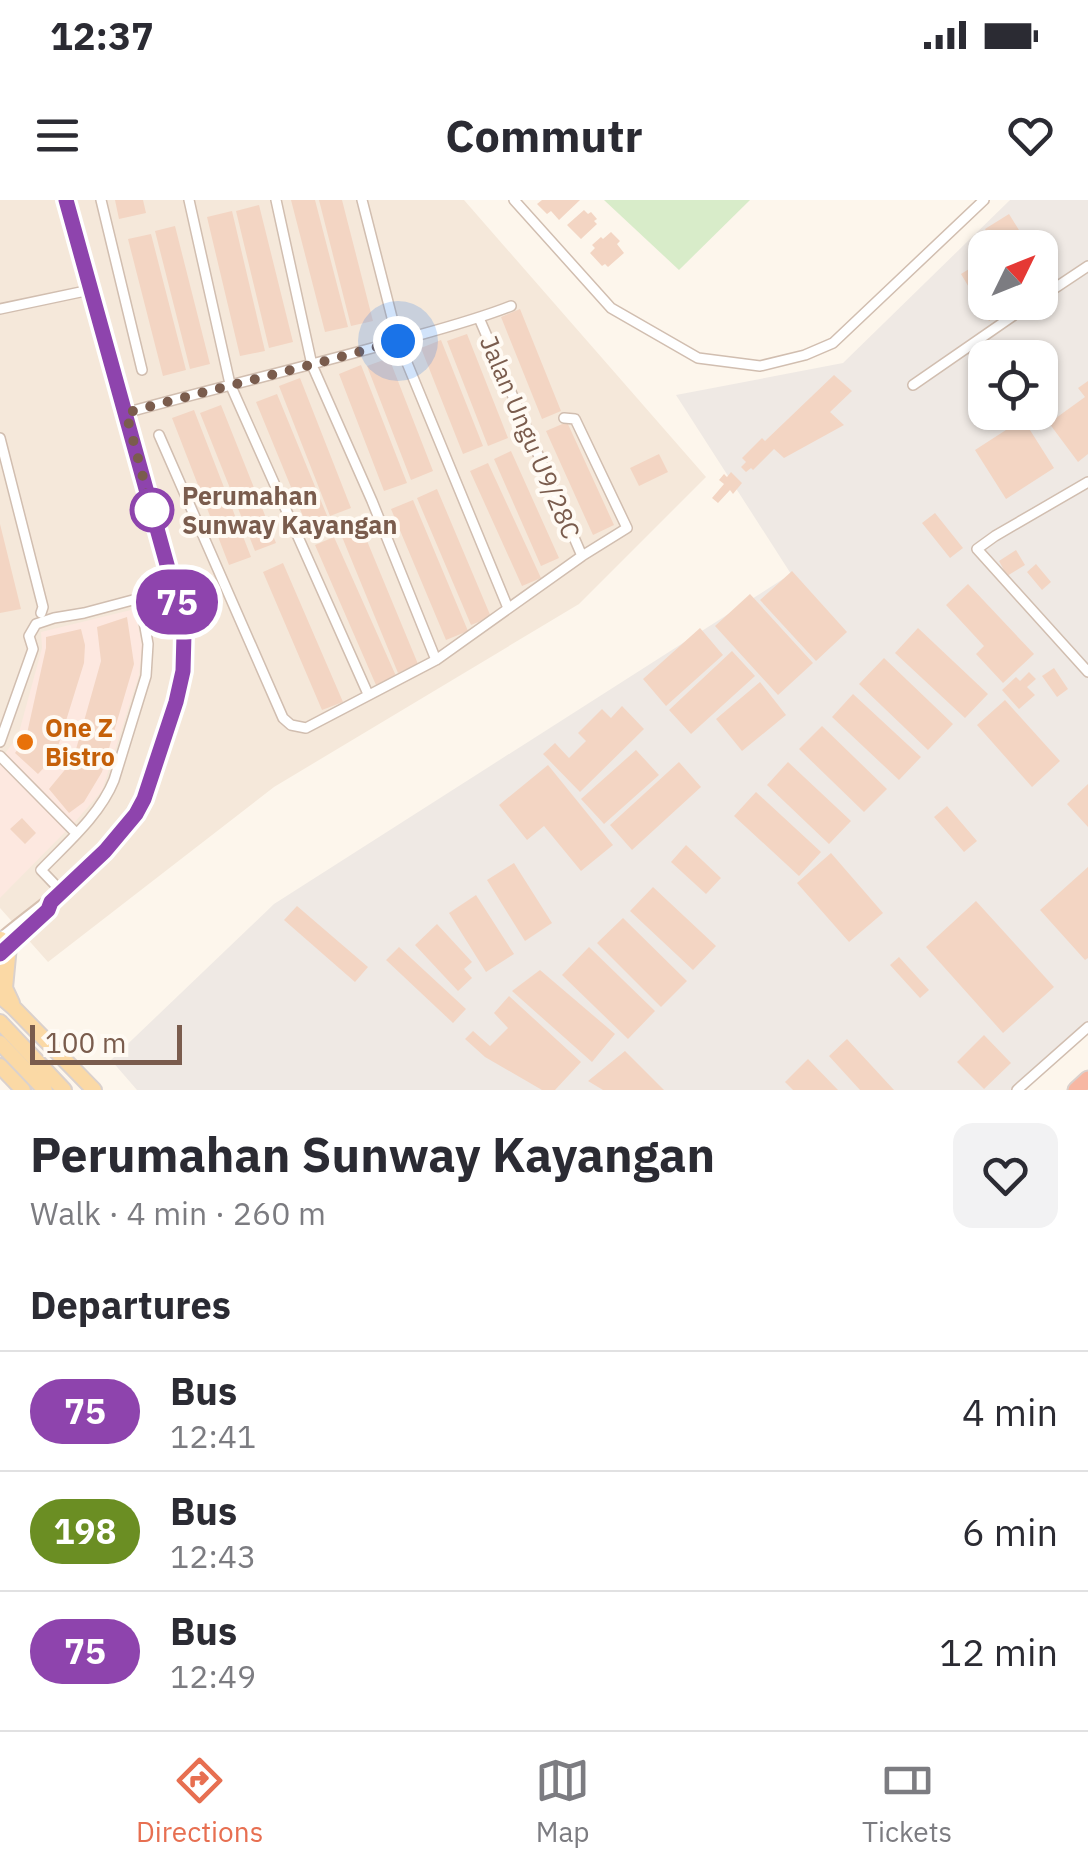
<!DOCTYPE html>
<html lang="en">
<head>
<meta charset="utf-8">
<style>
	body { margin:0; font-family:"IBM Plex Sans",sans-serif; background:#f2f2f3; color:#2b2b33; height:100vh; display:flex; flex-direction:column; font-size:38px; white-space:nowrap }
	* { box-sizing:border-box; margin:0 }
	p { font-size:32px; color:#7c7c81 }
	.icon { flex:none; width:55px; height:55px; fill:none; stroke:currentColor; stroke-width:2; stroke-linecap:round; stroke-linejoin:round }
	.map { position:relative; height:890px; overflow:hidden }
	.side { display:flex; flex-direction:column; background:#fff; flex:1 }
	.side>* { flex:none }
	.badge { padding:0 20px; border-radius:32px; font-size:35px; line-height:65px }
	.needle { width:65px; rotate:47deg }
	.tools { position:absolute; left:968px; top:30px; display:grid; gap:20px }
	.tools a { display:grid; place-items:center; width:90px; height:90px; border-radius:20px; background:#fff; box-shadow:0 2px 8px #0004; font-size:50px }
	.scale { position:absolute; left:30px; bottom:25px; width:152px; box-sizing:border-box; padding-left:10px; border:5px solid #7a5c4d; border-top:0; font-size:28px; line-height:35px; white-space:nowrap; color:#7a5c4d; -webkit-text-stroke:8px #fffaf3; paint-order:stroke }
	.you { position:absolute; width:50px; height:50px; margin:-25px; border:8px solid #fff; border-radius:50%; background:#1a73e8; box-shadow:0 0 0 15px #1a73e833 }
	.map>.badge { position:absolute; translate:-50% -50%; box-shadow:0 0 0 5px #fff }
	h2 { padding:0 30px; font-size:38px; line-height:90px }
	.round { display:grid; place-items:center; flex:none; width:105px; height:105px; border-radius:20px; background:#f2f2f3 }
	.headline { display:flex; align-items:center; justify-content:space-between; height:170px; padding:0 30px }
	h1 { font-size:48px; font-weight:700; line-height:75px }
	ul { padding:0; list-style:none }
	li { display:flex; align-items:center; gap:30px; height:120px; padding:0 30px; border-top:2px solid #e1e1e2 }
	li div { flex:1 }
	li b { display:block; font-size:38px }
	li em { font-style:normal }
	li .badge { min-width:110px; font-weight:700; text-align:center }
	.status { display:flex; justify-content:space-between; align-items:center; height:70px; padding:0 50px; background:#fff; direction:ltr }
	.status svg { height:28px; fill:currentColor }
	header { display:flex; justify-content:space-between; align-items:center; height:130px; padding:0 30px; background:#fff; font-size:45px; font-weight:700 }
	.menu { display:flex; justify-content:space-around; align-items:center; height:140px; border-top:2px solid #e1e1e2; background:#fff; font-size:28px; color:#7c7c81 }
	.menu a { display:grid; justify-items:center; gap:5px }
	.menu .current { color:#e76f51 }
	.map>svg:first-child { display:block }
	.residential { fill:#f5e8da }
	.commercial { fill:#fde8e0 }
	.industrial { fill:#efe9e4; fill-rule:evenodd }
	.green { fill:#d8ecc9 }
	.building { fill:#f3d5c3 }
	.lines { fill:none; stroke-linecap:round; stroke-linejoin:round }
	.street-casing { stroke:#d1beb0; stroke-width:12 }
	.secondary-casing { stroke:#d6c0b0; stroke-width:15 }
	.primary-casing { stroke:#dad1cd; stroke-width:18 }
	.highway-casing { stroke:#dad1cd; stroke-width:19 }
	.street { stroke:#fff; stroke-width:9 }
	.secondary { stroke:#fff; stroke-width:11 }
	.primary { stroke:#fbd9a5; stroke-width:14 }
	.highway { stroke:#f7b7a3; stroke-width:15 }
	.line-casing { stroke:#fff; stroke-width:22 }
	.line { stroke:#8e44ad; stroke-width:15 }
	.walk { stroke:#7a5c4d; stroke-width:10; stroke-dasharray:0 18 }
	.stop-dot { fill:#fff; stroke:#8e44ad; stroke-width:5 }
	.food-dot { fill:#e8710a; stroke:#fffaf3; stroke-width:4 }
	.labels { text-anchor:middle; stroke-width:8; stroke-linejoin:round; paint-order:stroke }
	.street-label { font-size:25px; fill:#7a5c4d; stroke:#fffaf3 }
	.stop-label { font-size:25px; font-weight:bold; fill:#7a5c4d; stroke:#fffaf3; text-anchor:start }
	.food-label { font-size:25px; font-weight:bold; fill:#c56008; stroke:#fffaf3; text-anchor:start }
</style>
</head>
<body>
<div class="status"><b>12:37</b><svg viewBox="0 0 49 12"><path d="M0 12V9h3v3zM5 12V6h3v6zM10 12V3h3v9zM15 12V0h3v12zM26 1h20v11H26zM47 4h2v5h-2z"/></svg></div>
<header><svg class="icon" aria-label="menu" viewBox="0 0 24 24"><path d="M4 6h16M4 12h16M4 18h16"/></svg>Commutr<svg class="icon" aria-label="heart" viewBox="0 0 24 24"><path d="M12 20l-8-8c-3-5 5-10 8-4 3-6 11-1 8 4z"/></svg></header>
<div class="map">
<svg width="1088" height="890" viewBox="0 0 1088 890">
	<rect width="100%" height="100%" fill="#fdf6ec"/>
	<path class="residential" d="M0 0H464L706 277 579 404 274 587 48 762 0 708Z"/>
	<path class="commercial" d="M135 409 142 446 139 475 102 591 74 623 0 698V560L18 536 42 448 41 432Z"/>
	<path class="industrial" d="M1010 0H1088V834L1022 890H137L111 860 274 704 791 374 676 195 843 163ZM985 48H1040V102H985ZM985 158H1040V212H985Z"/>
	<path class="green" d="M604 0H750L679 70Z"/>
	<path class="building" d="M115 0H143L146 13 119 19Z
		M291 0H315L348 127 325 132Z
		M319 0H342L373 121 351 126Z
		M542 0H580L559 20 551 11 547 14 537 4Z
		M259 5 293 142 269 148 236 11Z
		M584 10 588 14 591 12 597 19 594 21 597 24 581 39 567 25Z
		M232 11 265 151 240 156 207 17Z
		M1009 14 1030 48H996L985 29Z
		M175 26 210 164 190 169 155 31Z
		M611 32 620 41 617 44 624 53 608 67 605 64 602 66 590 53 595 48 592 45 601 37 603 39Z
		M151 34 186 170 163 176 128 39Z
		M985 59V102H1019L989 121 961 74Z
		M520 109 561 211 542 219 501 117Z
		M467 134 508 238 488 246 447 141Z
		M441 140 483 246 463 254 421 148Z
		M389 158 433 271 411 280 367 166Z
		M361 165 407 283 384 291 339 174Z
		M834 175 852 191 830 212 844 225 784 258 774 249 753 270 751 268 746 272 741 267 746 262 742 258 762 238 765 241Z
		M300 178 351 308 330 316 279 186Z
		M1088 181V254L1078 262 1049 223 1085 197 1078 188Z
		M277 194 328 318 307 326 256 202Z
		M221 205 276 343 255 351 200 213Z
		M194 210 251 357 229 365 172 218Z
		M1023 219 1054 268 1006 299 975 250Z
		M567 222 614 325 593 335 546 231Z
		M511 251 559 358 541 366 494 259Z
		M659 254 668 272 639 286 630 268Z
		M488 263 541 378 522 386 470 271Z
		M731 272 742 283 733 294 730 290 718 303 712 298 724 284 719 280 724 274 727 277Z
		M437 289 491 417 471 425 417 298Z
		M413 300 468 431 446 440 391 309Z
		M935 313 963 348 950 358 922 323Z
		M0 324 21 409 0 413Z
		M360 324 418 464 398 473 340 332Z
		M334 337 396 476 376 485 315 345Z
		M1016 350 1025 365 1007 376 999 361Z
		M283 363 343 502 322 510 263 372Z
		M1036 364 1051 382 1042 390 1027 372Z
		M792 371 847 432 816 461 760 400Z
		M968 384 1034 454 1003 483 976 454 984 446 946 405Z
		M750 394 813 463 778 495 715 426Z
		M127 417 134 464 102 572 84 602 69 613 49 589 73 560 101 461 97 427Z
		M700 428 723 455 666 506 643 479Z
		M918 428 988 494 965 518 895 453Z
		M81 429 85 445 84 463 55 556 38 574 15 553 26 538 46 448V437Z
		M732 451 755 476 691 534 669 510Z
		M884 458 953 524 928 550 859 484Z
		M1054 468 1068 489 1057 497 1042 476Z
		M1029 472 1036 479 1027 487 1035 495 1019 509 1002 490 1016 477 1020 481Z
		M760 482 786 515 742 551 716 519Z
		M853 494 921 557 899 580 832 517Z
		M1005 500 1060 561 1032 587 977 525Z
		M622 506 644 529 580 592 543 554 555 543 569 558 586 541 578 533 602 509 611 518Z
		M822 526 887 589 864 612 799 549Z
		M636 550 659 575 604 624 581 599Z
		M679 562 701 587 632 650 610 625Z
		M788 562 851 621 829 644 767 585Z
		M548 565 613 645 581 671 544 626 527 640 499 605Z
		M1088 584V627L1067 604Z
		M756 592 821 652 799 676 734 616Z
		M947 606 977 641 964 652 934 617Z
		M22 618 36 633 25 644 10 629Z
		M686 645 721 678 706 694 671 662Z
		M831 653 883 713 849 742 797 683Z
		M514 663 552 723 525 741 487 680Z
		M1088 667V758L1085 760 1040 710Z
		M653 687 716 746 693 770 630 711Z
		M476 695 514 754 486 772 449 713Z
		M976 701 1054 787 1003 833 926 747Z
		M297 706 368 767 355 782 284 720Z
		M623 718 687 781 661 807 597 743Z
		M437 724 472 762 464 769 472 778 458 791 415 745Z
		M399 747 466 809 453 823 386 760Z
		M589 747 655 811 628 839 562 775Z
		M899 757 929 790 920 798 890 765Z
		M540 770 615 834 592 862 512 791Z
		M509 796 581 862 555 890H542L485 857 465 839 473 831 490 846 508 828 494 813Z
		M984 835 1011 863 984 889 957 862Z
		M847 839 894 890H860L829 856Z
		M625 851 664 890H603L588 881Z
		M808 859 838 890H793L785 882Z"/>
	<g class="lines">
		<g class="street-casing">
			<path id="street" d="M101 0 142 170
				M189 0 230 184 368 494
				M276 0 312 165 372 301 436 460
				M362 0 398 141 508 408
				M514 0 611 108 698 158 760 166 805 155 833 143 984 0
				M1040 98 1088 66
				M0 109 90 90
				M479 118 582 356
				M913 185 1033 102
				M125 213C215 188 305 167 394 142 433 131 473 121 511 106
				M159 235 283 518 291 525 306 528 436 460 582 356 627 328 575 219 564 218
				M0 238 43 407 41 413
				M1088 282 995 336 977 349 1088 472
				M0 542 33 449 29 436 36 424 54 418 84 413 174 389
				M0 556 76 633
				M62 692 41 670C67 643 100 615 114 580L146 476 148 444 140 399
				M1017 890 1088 827"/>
		</g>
		<g class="secondary-casing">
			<path id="secondary" d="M0 740C47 700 113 660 142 603 153 581 159 555 167 531 177 500 188 467 184 434 183 419 177 404 174 389L66 0
				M0 755 48 710 51 701"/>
		</g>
		<g class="primary-casing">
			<path id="primary" d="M0 739H1
				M9 746 5 788 12 803
				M0 796 14 808 94 890
				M0 822 64 890
				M0 843 45 890
				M0 866 23 890"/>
		</g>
		<g class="highway-casing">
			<path id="highway" d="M1076 890 1088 879"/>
		</g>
		<use href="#street" class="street"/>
		<use href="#secondary" class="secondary"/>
		<use href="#primary" class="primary"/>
		<use href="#highway" class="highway"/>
	</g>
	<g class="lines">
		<g class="line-casing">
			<path id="line" d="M0 754 48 710 51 702 105 651 136 614 144 599 176 502 183 471 184 434 174 390 66 0"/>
		</g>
		<use href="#line" class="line"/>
		<path class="walk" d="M152 310 154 319 126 213C216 188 308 167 398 141"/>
	</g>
	<circle class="stop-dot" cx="152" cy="310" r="20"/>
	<circle class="food-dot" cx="25" cy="542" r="10"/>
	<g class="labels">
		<g class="street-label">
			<text transform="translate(530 237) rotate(67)" y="9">Jalan Ungu U9/28C</text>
		</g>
		<g class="stop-label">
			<text x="182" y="305">Perumahan<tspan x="182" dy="29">Sunway Kayangan</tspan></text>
		</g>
		<g class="food-label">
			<text x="45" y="537">One Z<tspan x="45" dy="29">Bistro</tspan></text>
		</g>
	</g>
</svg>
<div class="tools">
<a><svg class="needle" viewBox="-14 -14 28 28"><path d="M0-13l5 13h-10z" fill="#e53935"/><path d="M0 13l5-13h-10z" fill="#7c7c81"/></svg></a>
<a><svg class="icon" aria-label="locate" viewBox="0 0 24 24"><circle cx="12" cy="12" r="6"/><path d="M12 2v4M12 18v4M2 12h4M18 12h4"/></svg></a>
</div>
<div class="scale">100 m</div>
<div class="you" style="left:398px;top:141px"></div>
<b class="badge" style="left:177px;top:402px;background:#8e44ad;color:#fff">75</b>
</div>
<section class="side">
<div class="headline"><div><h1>Perumahan Sunway Kayangan</h1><p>Walk · 4 min · 260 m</p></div><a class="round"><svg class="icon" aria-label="heart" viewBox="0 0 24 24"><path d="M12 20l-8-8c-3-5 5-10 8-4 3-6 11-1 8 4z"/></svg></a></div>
<h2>Departures</h2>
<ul>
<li><span class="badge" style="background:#8e44ad;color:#fff">75</span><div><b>Bus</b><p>12:41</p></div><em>4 min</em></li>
<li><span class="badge" style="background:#6b8e23;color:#fff">198</span><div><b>Bus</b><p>12:43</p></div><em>6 min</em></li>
<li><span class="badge" style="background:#8e44ad;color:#fff">75</span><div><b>Bus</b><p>12:49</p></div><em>12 min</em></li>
</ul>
</section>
<nav class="menu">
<a class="current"><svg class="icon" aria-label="directions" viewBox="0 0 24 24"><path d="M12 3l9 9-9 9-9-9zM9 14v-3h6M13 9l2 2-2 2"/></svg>Directions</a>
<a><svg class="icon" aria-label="map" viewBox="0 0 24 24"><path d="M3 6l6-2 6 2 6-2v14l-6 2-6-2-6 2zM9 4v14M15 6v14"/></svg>Map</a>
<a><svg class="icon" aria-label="tickets" viewBox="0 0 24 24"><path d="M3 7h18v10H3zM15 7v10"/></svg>Tickets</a>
</nav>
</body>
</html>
